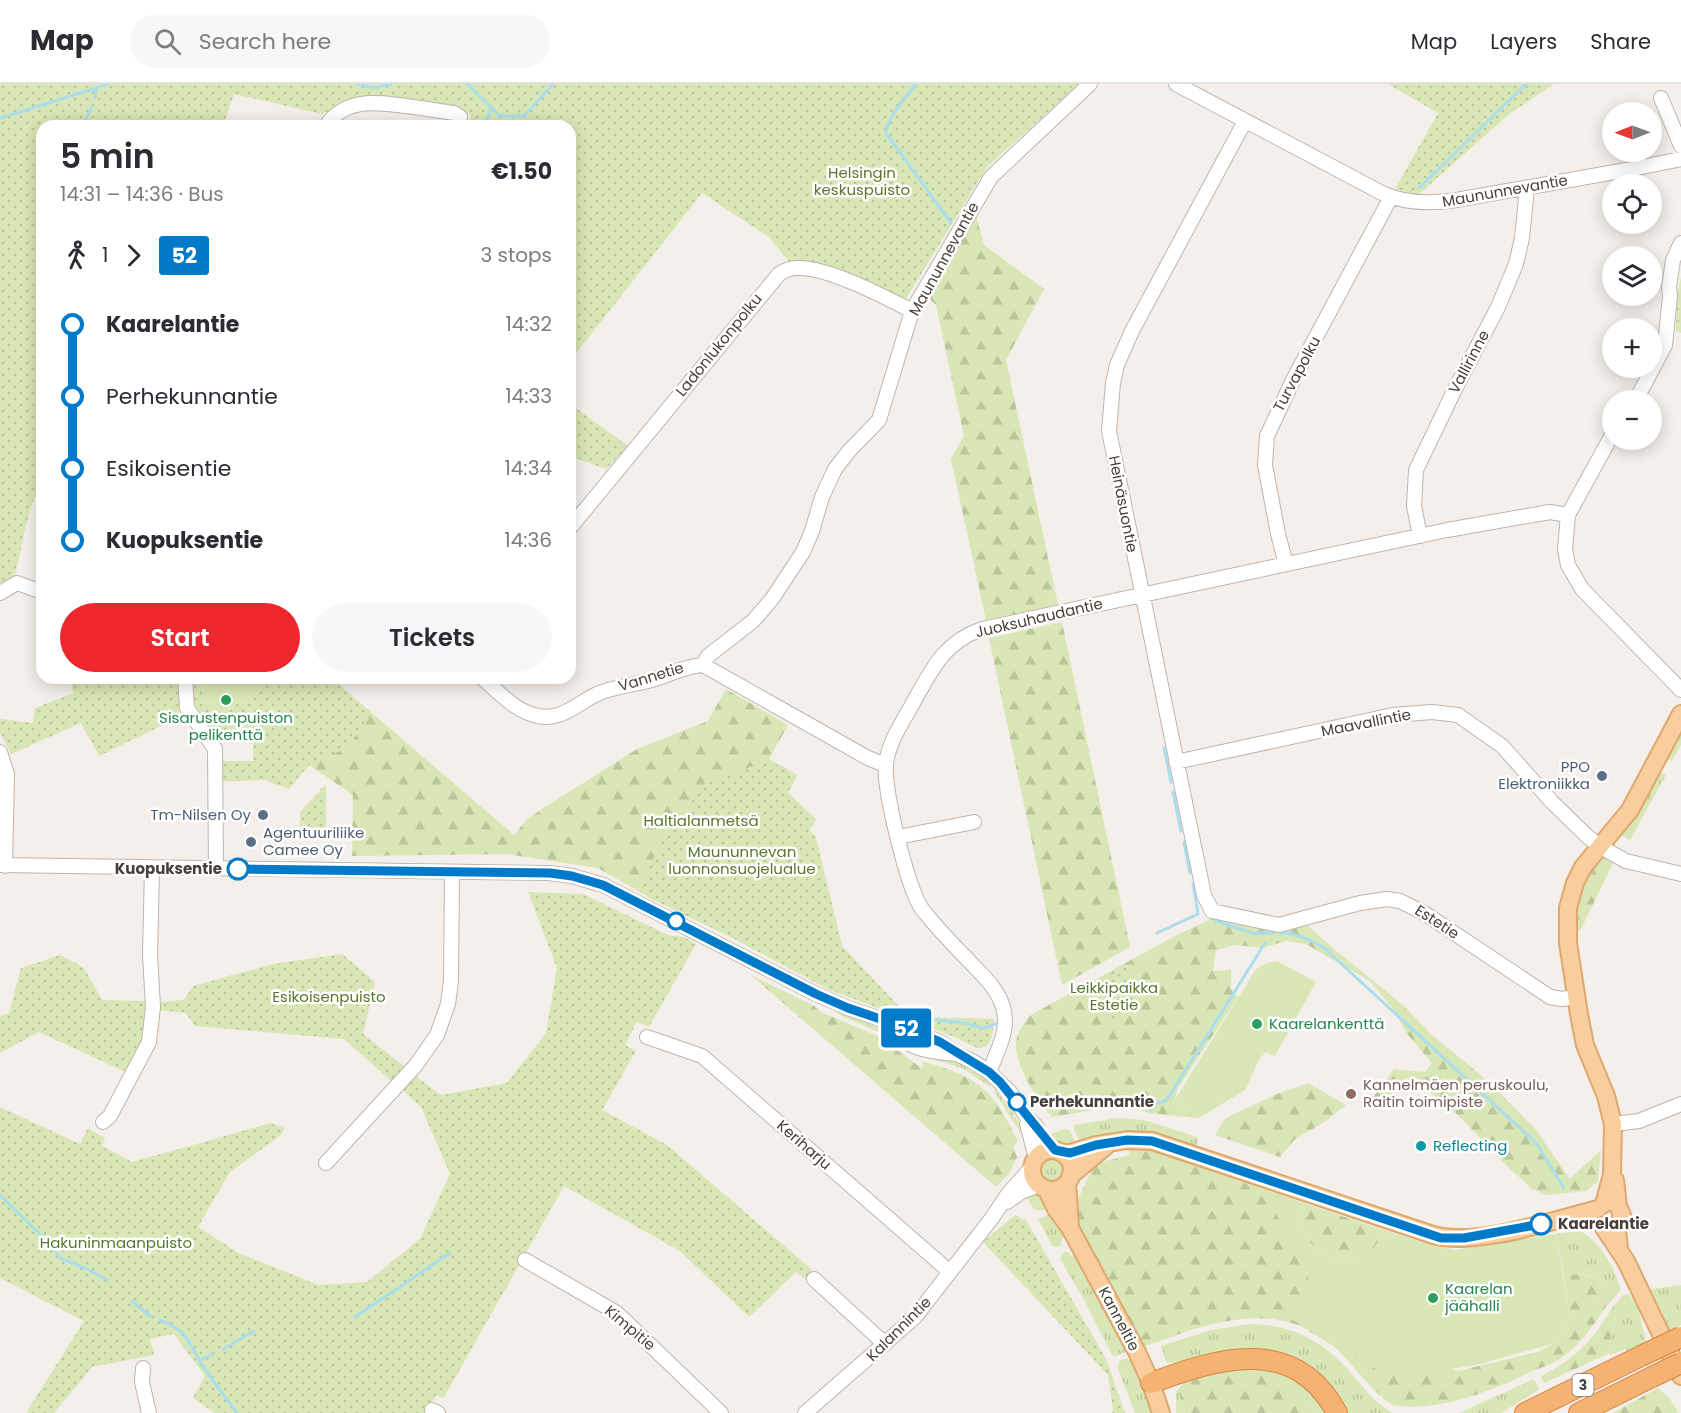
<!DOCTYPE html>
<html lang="en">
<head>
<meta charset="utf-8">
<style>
	body { margin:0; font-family:Poppins,sans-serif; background:#f7f7f7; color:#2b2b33; height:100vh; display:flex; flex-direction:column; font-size:22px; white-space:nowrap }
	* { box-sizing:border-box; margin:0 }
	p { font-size:20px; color:#7c7c81 }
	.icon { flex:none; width:33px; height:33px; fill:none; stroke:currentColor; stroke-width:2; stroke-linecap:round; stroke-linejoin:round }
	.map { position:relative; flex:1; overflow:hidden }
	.side { position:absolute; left:36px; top:36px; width:540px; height:564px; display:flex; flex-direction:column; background:#fff; border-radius:18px; box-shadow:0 3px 15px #0003 }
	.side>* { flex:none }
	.badge { padding:0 12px; border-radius:4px; font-size:21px; line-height:39px }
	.needle { width:39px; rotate:269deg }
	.buttons { position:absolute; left:1602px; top:18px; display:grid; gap:12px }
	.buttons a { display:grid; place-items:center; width:60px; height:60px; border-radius:50%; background:#fff; box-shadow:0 3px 15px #0003; font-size:30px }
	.map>.badge { position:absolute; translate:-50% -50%; box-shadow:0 0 0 3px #fff }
	.legs { display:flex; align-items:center; gap:9px; height:66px; padding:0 24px; font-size:20px }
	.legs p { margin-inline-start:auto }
	.overview { display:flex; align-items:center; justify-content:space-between; height:102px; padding:0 24px }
	h1 { font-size:33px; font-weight:600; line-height:45px }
	.cta { display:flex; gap:12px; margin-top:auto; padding:12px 24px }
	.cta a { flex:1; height:69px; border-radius:36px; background:#ef262d; color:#fff; font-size:24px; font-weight:600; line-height:69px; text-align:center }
	.cta a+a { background:#f7f7f7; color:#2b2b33 }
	ul { padding:0 24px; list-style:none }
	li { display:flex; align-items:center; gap:21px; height:72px; font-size:22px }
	li i { display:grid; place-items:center; width:9px; height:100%; margin:0 8px; background:currentColor }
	li i::after { content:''; width:15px; height:15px; margin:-8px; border:4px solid; border-radius:50%; background:#fff }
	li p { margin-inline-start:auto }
	li:first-child i { background:linear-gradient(#0000 50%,currentColor 0) }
	li:last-child i { background:linear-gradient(currentColor 50%,#0000 0) }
	header { display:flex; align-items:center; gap:36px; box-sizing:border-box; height:84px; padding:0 30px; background:#fff; border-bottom:2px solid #e1e1e2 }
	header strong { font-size:28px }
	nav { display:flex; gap:33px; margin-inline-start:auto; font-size:21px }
	.search { width:420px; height:54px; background:#f7f7f7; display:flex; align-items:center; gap:15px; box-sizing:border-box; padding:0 21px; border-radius:33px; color:#7c7c81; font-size:22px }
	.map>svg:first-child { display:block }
	.grass { fill:url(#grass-tufts) }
	.forest { fill:url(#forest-firs) }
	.park { fill:url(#park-dots) }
	.pitch { fill:#d9e6b5 }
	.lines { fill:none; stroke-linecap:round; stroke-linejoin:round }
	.stream { stroke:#aadeed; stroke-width:3 }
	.minor-casing { stroke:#bfb5ad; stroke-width:16 }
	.major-casing { stroke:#dea86e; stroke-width:20 }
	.highway-casing { stroke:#d68442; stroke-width:22 }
	.minor { stroke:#fff; stroke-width:14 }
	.major { stroke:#f9ce9e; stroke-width:16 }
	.highway { stroke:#f6b273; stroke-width:20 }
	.highway-bridge-casing { stroke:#d68442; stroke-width:22; stroke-linecap:butt }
	.highway-bridge { stroke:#f6b273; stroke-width:20 }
	.line-1-casing { stroke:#fff; stroke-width:14 }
	.line-1 { stroke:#007ac9; stroke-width:9 }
	.leisure-dot { fill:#2e9e5b; stroke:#fff; stroke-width:2 }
	.service-dot { fill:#5c6f8a; stroke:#fff; stroke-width:2 }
	.stop-1-dot { fill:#fff; stroke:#007ac9; stroke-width:3 }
	.education-dot { fill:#8d6e63; stroke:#fff; stroke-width:2 }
	.culture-dot { fill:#0f9aa8; stroke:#fff; stroke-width:2 }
	.labels { text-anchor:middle; stroke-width:5; stroke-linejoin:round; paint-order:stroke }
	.shield { fill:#fff; stroke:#7f7974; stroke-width:1.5 }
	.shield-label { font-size:14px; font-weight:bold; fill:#483f38 }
	.park-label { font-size:15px; fill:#57772e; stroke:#fff }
	.street-label { font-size:15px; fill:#483f38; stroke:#fff }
	.leisure-label { font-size:15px; fill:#27864d; stroke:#fff; text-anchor:start }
	.service-label { font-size:15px; fill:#4e5e75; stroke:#fff; text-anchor:end }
	.stop-label { font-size:15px; font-weight:bold; fill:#483f38; stroke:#fff; text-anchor:start }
	.education-label { font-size:15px; fill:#785e54; stroke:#fff; text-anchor:start }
	.culture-label { font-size:15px; fill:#0d838f; stroke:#fff; text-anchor:start }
</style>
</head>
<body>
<header>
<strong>Map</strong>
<div class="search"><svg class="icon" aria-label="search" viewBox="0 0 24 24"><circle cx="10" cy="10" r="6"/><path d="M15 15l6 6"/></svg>Search here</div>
<nav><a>Map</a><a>Layers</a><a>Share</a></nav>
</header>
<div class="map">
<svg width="1681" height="1329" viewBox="0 0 1681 1329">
	<defs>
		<pattern id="grass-tufts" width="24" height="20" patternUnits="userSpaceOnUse" patternTransform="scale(1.5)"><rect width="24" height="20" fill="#d9e6b5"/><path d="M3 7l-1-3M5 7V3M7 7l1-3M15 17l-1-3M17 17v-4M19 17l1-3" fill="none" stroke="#bcc69c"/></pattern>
		<pattern id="forest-firs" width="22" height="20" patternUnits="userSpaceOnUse" patternTransform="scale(1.5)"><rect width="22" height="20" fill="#d9e6b5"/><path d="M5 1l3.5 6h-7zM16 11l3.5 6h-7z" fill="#bcc69c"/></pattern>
		<pattern id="park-dots" width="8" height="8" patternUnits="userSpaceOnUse" patternTransform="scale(1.5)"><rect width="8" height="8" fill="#d9e6b5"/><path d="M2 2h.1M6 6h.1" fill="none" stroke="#bcc69c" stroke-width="1.8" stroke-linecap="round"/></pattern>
	</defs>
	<rect width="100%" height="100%" fill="#f4efea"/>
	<path class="grass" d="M1681 640V661L1672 677 1666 674Z
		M1661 689 1666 691 1630 756 1619 749Z
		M825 921 963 979 980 989 992 1000 989 1002 962 984 908 968 883 950 842 932Z
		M996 1004 1023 1045V1053L994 1007Z
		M1117 1034 1144 1036 1197 1053 1198 1059 1195 1065 1128 1048 1110 1050 1082 1062 1074 1046 1075 1041Z
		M1064 1045 1070 1046 1078 1064 1058 1061 1047 1052Z
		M1039 1086a13 13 0 1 1 26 0a13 13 0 1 1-26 0Z
		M1030 1109 1041 1111 1051 1124C1032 1130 1034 1125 1025 1110Z
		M1053 1129 1064 1153 1062 1154 1061 1161 1058 1163 1052 1162 1038 1135Z
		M1580 1147C1601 1159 1612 1180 1620 1202V1207L1606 1223 1598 1215 1603 1199C1590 1189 1579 1189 1564 1192L1556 1150Z
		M1064 1168H1069L1072 1173 1076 1171 1128 1267 1116 1272 1112 1271 1083 1214 1060 1175Z
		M1681 1201V1241L1670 1246 1651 1205Z
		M1628 1210C1640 1221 1642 1243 1646 1258L1627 1267 1626 1265 1610 1271 1611 1250 1616 1232 1610 1227 1622 1212Z
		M1250 1240C1286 1240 1318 1254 1343 1280 1359 1297 1372 1318 1393 1329H1345L1316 1289 1166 1278 1161 1262 1211 1246Z
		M1127 1274 1132 1276 1154 1329H1135L1117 1282 1120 1276Z
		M1229 1283C1242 1283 1256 1281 1268 1283 1296 1289 1312 1308 1329 1329H1316L1304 1309 1210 1289Z
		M1534 1295 1539 1305 1537 1307 1501 1329H1459Z
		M1183 1300 1179 1309 1184 1329H1176V1308Z"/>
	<path class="forest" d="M976 131 984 161 1044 205 1006 276 1058 521 986 536 951 375 964 352 936 221 929 214Z
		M1062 538 1130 863 1062 901 989 554Z
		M331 594 514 751 528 734 637 665 708 637 726 605 788 641 769 675 797 691 788 709 816 735 809 747 815 751 842 862 909 933 994 935 992 952 988 961 978 964 955 953 828 905 733 854 652 815 598 784 506 770 352 772 353 711 309 681 289 705 266 696 220 697 221 677H253L254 652H219Z
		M1603 774 1613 779 1581 845 1577 849C1574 829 1577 804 1589 788 1593 782 1598 778 1603 774Z
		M1213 834 1305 839 1334 865 1403 921 1432 951 1488 997 1536 1046 1570 1095 1601 1066 1598 1097 1586 1107 1548 1111 1532 1105 1506 1081 1459 1032 1417 997 1366 1023 1394 985 1425 988 1432 979 1407 950 1393 925 1370 897 1306 860 1286 857 1262 864 1236 861 1216 866 1213 887 1231 886V905L1238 913 1178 1004 1173 1019 1199 1034C1166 1031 1136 1030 1107 1014L1093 1026 1052 1033C1038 1017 1010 975 1017 953 1019 946 1025 939 1029 932L1173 853Z
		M752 892 813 921 821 928 880 953 921 984 924 982 921 977C977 992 992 1004 1018 1057L1013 1063 1017 1073 1011 1087 996 1103Z
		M1308 999 1346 1021 1323 1039 1295 1055 1280 1073 1215 1051 1224 1036 1230 1032 1277 1010Z
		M1143 1064 1294 1116 1285 1145 1309 1194 1436 1279 1458 1287 1538 1268 1555 1259 1570 1233 1564 1192C1579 1189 1590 1190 1603 1199L1598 1215 1606 1223C1593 1241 1580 1262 1561 1274 1552 1281 1539 1284 1528 1289 1491 1308 1433 1329 1392 1321 1371 1307 1356 1284 1338 1266 1332 1260 1323 1256 1315 1251 1309 1247 1302 1242 1295 1240 1246 1224 1195 1244 1149 1261H1141L1083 1158 1071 1120C1085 1113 1084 1091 1098 1081 1106 1075 1120 1074 1130 1071L1129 1066Z
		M1306 1120 1383 1146C1369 1201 1284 1171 1306 1120Z
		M1610 1227 1616 1232 1611 1250 1610 1269 1544 1299 1541 1292C1575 1274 1591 1260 1610 1227Z
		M1248 1287 1274 1292 1304 1309 1316 1329H1184L1179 1309 1183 1300 1210 1289Z
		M1658 1304 1669 1314 1679 1329H1613Z"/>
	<path class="park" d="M0 0H1079L987 83 902 221 794 184 769 153 702 109 570 277V42H468L471 32 461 24 361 13 322 30 234 10 223 42H42V401H40L30 425 14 495 0 504Z
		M1388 0H1554L1508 31 1418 111 1395 105 1438 29Z
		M1681 193V249L1676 247 1677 212Z
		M570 320 628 362 606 385 570 372Z
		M70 594H82L84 598 101 594H179V633L99 672 81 639 11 670 0 648V635L33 639 35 624 73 609Z
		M194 594H201L202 607 221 629 260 607 264 597 263 594H331L372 629 347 664 309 681 289 705 266 696 220 697 221 677H253V652H219L211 646 194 619Z
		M769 676 797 691 788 709 816 735 809 747 815 751 842 862 909 933 994 935 992 952 986 963 977 964 955 953 828 905 733 854 652 815 643 803 642 797 669 743 685 728 704 700Z
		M326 700V745L300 746V728Z
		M528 808 583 810 668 851 684 853 696 860 649 943 637 937 625 961 636 967 602 1026 667 1061 810 1184 813 1188 806 1196 796 1188 749 1233 680 1167 564 1102 443 1315 436 1311 426 1329H215L193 1314 205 1292 174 1250 150 1255 154 1271 92 1283 54 1329H26L84 1237 0 1194V1023L80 1060 88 1044 105 1054 102 1062 132 1078 271 1039 284 1044 281 1051 230 1088 198 1143 240 1170 319 1201 367 1198 420 1155 450 1090 421 1023 401 1004 414 991 441 1011 507 999 546 949 557 884Z
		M342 870 375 898 363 950 405 983 391 997 344 955 195 942 186 929 159 926V918L184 916 193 902 273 880Z
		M60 871 84 884 102 916 146 917C148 948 142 961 128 989L39 948 0 969V932L9 929 21 884Z
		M1126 883 1140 914 1133 926 1113 937C1098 927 1087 920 1091 901Z
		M1015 1131 1026 1136 1106 1275 1125 1329H1112L1113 1326 1108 1291 983 1158Z"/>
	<path class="pitch" d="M201 594H263V603L260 607 221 629C206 627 202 607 201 594Z
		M1277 877 1316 898 1275 972 1266 968 1260 974 1245 1006 1199 1034 1173 1019 1256 885 1267 879Z
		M1275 1109 1306 1120C1284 1171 1369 1201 1383 1146L1434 1162 1455 1166 1556 1150 1570 1233 1555 1259 1480 1280 1422 1290 1383 1291 1357 1270 1289 1234 1309 1194 1271 1119Z"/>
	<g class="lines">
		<path class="stream" d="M357 0 374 4 391 0
			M467 0 500 32H524L553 0
			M916 0C907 12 886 35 886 49L951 139
			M95 14 96 4 107 0
			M10 31 96 4
			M0 34 6 32
			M83 42 92 22
			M485 42 491 24
			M1419 104 1526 0
			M1164 664 1171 698
			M1173 708 1181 747
			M1184 758 1190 789
			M1216 837 1253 849H1274
			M1157 849 1198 830 1193 800
			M1281 849C1296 848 1309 856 1323 863L1536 1059 1564 1104
			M910 933 965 939 982 944 996 940
			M1151 1026 1153 1021 1165 1017 1170 1011 1265 859
			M0 1111 50 1160 60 1174 87 1185 107 1196
			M132 1217 150 1232
			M355 1233 450 1169
			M159 1236 170 1240 184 1250 206 1287 237 1329
			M223 1265 254 1247
			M200 1276 213 1270"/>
		<g class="minor-casing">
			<path id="minor" d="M1176 0 1382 109C1406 120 1431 120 1456 116L1632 85 1681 75
				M1661 14 1681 62
				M1245 37 1132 247 1117 281 1113 299 1109 347 1204 811 1212 827 1279 841 1360 819 1387 815 1400 817 1424 829 1550 913 1562 915 1576 913
				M326 42C334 30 347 22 361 20 381 16 431 26 454 29L460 33 459 42
				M1636 316 1665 261 1670 212 1669 203 1673 176 1681 159
				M1612 351 1568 431 1565 465 1568 481 1582 505 1681 606
				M570 444 779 190C785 186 790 184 797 184 826 182 885 213 912 227
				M1420 452 1414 422 1416 386 1455 305 1498 223 1516 180 1522 154 1527 104
				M1286 480 1278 450 1265 381 1267 352 1294 294 1391 113
				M0 509 17 499 42 508
				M703 581 708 572 753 537 772 515 803 468 812 447 822 413 835 385 849 367 879 336 912 227 991 93 1090 0
				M185 594 187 624 215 665 216 784
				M482 594C498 607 514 626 534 631 560 639 576 620 597 610 615 602 636 601 655 595 672 590 685 582 703 581L868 674 885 681
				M0 668 7 690 5 782
				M1176 678 1393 631 1432 628 1458 631 1502 662 1552 718 1587 752 1599 762 1626 777 1681 790
				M898 753 974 738
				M0 781 550 789 572 792 603 801 816 910 848 924 904 943 940 958 957 970 974 978 989 988 1010 1008 1026 1032 1036 1042 1040 1050 1055 1067
				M884 939C912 966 918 966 957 970
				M647 953 702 972 950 1188
				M989 988C997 968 1010 945 1003 923 997 904 984 893 971 879 954 862 937 844 922 825 908 806 883 704 886 681 888 658 903 638 913 619 932 585 944 558 982 545L1447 446 1550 428 1568 431
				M103 1038 110 1032 149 958 153 923 150 871 152 784
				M1027 1040 1036 1074
				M1613 1040 1639 1037 1681 1020
				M326 1079 416 981 437 951 448 920 451 897 452 788
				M1007 1118 1021 1108 1039 1101
				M525 1176 617 1229 721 1329
				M814 1195 885 1260
				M143 1284 142 1298 149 1329
				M432 1326 438 1329
				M805 1329 915 1233 992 1134 1008 1110 1032 1083"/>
		</g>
		<g class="major-casing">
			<path id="major" d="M1032 1086a20 20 0 1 1 40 0a20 20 0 1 1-40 0Z
				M1061 1069H1070L1096 1061 1127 1056 1152 1057 1433 1151C1477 1163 1554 1136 1598 1125
				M1070 1092 1106 1062
				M1615 1096 1618 1122 1622 1131 1617 1146 1619 1164
				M1067 1099 1070 1143
				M1047 1106 1056 1125 1070 1144 1137 1268 1151 1299 1161 1329
				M1604 1120 1612 1091 1613 1040 1606 1012 1585 961 1579 930 1568 859V824L1575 799 1583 783 1630 726 1681 630
				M1604 1144 1626 1177 1681 1292"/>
		</g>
		<g class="highway-casing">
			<path id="highway" d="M1151 1299C1218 1274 1295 1250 1337 1329
				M1525 1329 1641 1272
				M1579 1329 1652 1293"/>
		</g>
		<use href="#minor" class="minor"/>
		<use href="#major" class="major"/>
		<use href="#highway" class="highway"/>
		<g class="highway-bridge-casing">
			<path id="highway-bridge" d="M1641 1272 1681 1253
				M1652 1293 1681 1279"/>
		</g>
		<use href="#highway-bridge" class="highway-bridge"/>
	</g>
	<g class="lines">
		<g class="line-1-casing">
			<path id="line-1" d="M238 785 550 789 572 792 603 801 816 910 848 924 904 943 940 958 989 988 1000 998 1055 1066 1070 1069 1096 1061 1127 1056 1152 1057 1441 1154H1464L1541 1140"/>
		</g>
		<use href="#line-1" class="line-1"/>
	</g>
	<g class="leisure-dot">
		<circle cx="226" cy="616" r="6"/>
		<circle cx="1257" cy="940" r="6"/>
		<circle cx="1433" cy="1214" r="6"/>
	</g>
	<g class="service-dot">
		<circle cx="1602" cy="692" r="6"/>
		<circle cx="263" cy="731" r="6"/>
		<circle cx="251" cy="758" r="6"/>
	</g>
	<g class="stop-1-dot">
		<circle cx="238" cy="785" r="10"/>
		<circle cx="676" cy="837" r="8"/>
		<circle cx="1017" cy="1018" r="8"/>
		<circle cx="1541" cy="1140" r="10"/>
	</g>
	<circle class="education-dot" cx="1351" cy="1010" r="6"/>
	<circle class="culture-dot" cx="1421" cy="1062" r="6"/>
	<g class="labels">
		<rect class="shield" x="1572.5" y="1290" width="21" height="22" rx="4.5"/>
		<g class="shield-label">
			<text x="1583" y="1306">3</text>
		</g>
		<g class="park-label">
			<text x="862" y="94">Helsingin<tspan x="862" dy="17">keskuspuisto</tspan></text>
			<text x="701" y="742">Haltialanmetsä</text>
			<text x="742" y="773">Maununnevan<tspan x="742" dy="17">luonnonsuojelualue</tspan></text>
			<text x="1114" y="909">Leikkipaikka<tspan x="1114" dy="17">Estetie</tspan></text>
			<text x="329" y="918">Esikoisenpuisto</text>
			<text x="116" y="1164">Hakuninmaanpuisto</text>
		</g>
		<g class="street-label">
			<text transform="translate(1505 107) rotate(-10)" y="5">Maununnevantie</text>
			<text transform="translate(944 175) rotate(-61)" y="5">Maununnevantie</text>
			<text transform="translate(719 261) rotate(-51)" y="5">Ladonlukonpolku</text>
			<text transform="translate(1469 278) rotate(-62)" y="5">Vallirinne</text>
			<text transform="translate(1297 290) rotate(-62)" y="5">Turvapolku</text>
			<text transform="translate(1123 420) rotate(79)" y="5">Heinäsuontie</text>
			<text transform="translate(1039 534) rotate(-13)" y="5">Juoksuhaudantie</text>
			<text transform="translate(651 593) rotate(-17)" y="5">Vannetie</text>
			<text transform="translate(1366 639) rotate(-11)" y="5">Maavallintie</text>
			<text transform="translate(1437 838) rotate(33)" y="5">Estetie</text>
			<text transform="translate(804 1061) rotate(41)" y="5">Keriharju</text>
			<text transform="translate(1119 1235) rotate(62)" y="5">Kanneltie</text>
			<text transform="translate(630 1244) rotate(40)" y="5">Kimpitie</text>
			<text transform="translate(899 1245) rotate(-45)" y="5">Kalannintie</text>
		</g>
		<g class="leisure-label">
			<text x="226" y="639" text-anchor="middle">Sisarustenpuiston<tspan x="226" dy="17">pelikenttä</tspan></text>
			<text x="1269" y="945">Kaarelankenttä</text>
			<text x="1445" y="1210">Kaarelan<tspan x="1445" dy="17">jäähalli</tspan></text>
		</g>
		<g class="service-label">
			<text x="1590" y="688">PPO<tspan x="1590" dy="17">Elektroniikka</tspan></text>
			<text x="251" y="736">Tm-Nilsen Oy</text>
			<text x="263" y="754" text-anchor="start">Agentuuriliike<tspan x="263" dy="17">Camee Oy</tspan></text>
		</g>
		<g class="stop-label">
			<text x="222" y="790" text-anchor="end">Kuopuksentie</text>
			<text x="1030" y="1023">Perhekunnantie</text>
			<text x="1558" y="1145">Kaarelantie</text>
		</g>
		<g class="education-label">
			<text x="1363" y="1006">Kannelmäen peruskoulu,<tspan x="1363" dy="17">Raitin toimipiste</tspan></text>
		</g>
		<g class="culture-label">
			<text x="1433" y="1067">Reflecting</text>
		</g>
	</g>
</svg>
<div class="buttons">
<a><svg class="needle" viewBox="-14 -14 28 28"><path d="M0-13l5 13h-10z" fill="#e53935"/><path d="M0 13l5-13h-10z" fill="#7c7c81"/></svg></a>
<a><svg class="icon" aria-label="locate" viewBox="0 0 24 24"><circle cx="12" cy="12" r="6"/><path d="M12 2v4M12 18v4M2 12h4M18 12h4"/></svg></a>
<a><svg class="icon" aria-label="layers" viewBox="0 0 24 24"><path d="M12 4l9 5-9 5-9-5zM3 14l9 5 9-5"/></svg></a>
<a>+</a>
<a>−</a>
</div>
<b class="badge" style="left:906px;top:944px;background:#007ac9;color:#fff">52</b>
<section class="side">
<div class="overview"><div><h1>5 min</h1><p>14:31 – 14:36 · Bus</p></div><b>€1.50</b></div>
<div class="legs"><svg class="icon" aria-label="walk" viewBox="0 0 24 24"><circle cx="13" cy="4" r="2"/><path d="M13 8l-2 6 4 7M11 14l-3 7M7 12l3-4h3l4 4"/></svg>1<svg class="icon" aria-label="forward" viewBox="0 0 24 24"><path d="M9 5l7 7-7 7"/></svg><b class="badge" style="background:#007ac9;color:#fff">52</b><p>3 stops</p></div>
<ul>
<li><i style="color:#007ac9"></i><b>Kaarelantie</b><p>14:32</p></li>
<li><i style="color:#007ac9"></i><span>Perhekunnantie</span><p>14:33</p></li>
<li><i style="color:#007ac9"></i><span>Esikoisentie</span><p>14:34</p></li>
<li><i style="color:#007ac9"></i><b>Kuopuksentie</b><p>14:36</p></li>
</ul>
<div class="cta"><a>Start</a><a>Tickets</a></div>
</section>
</div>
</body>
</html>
